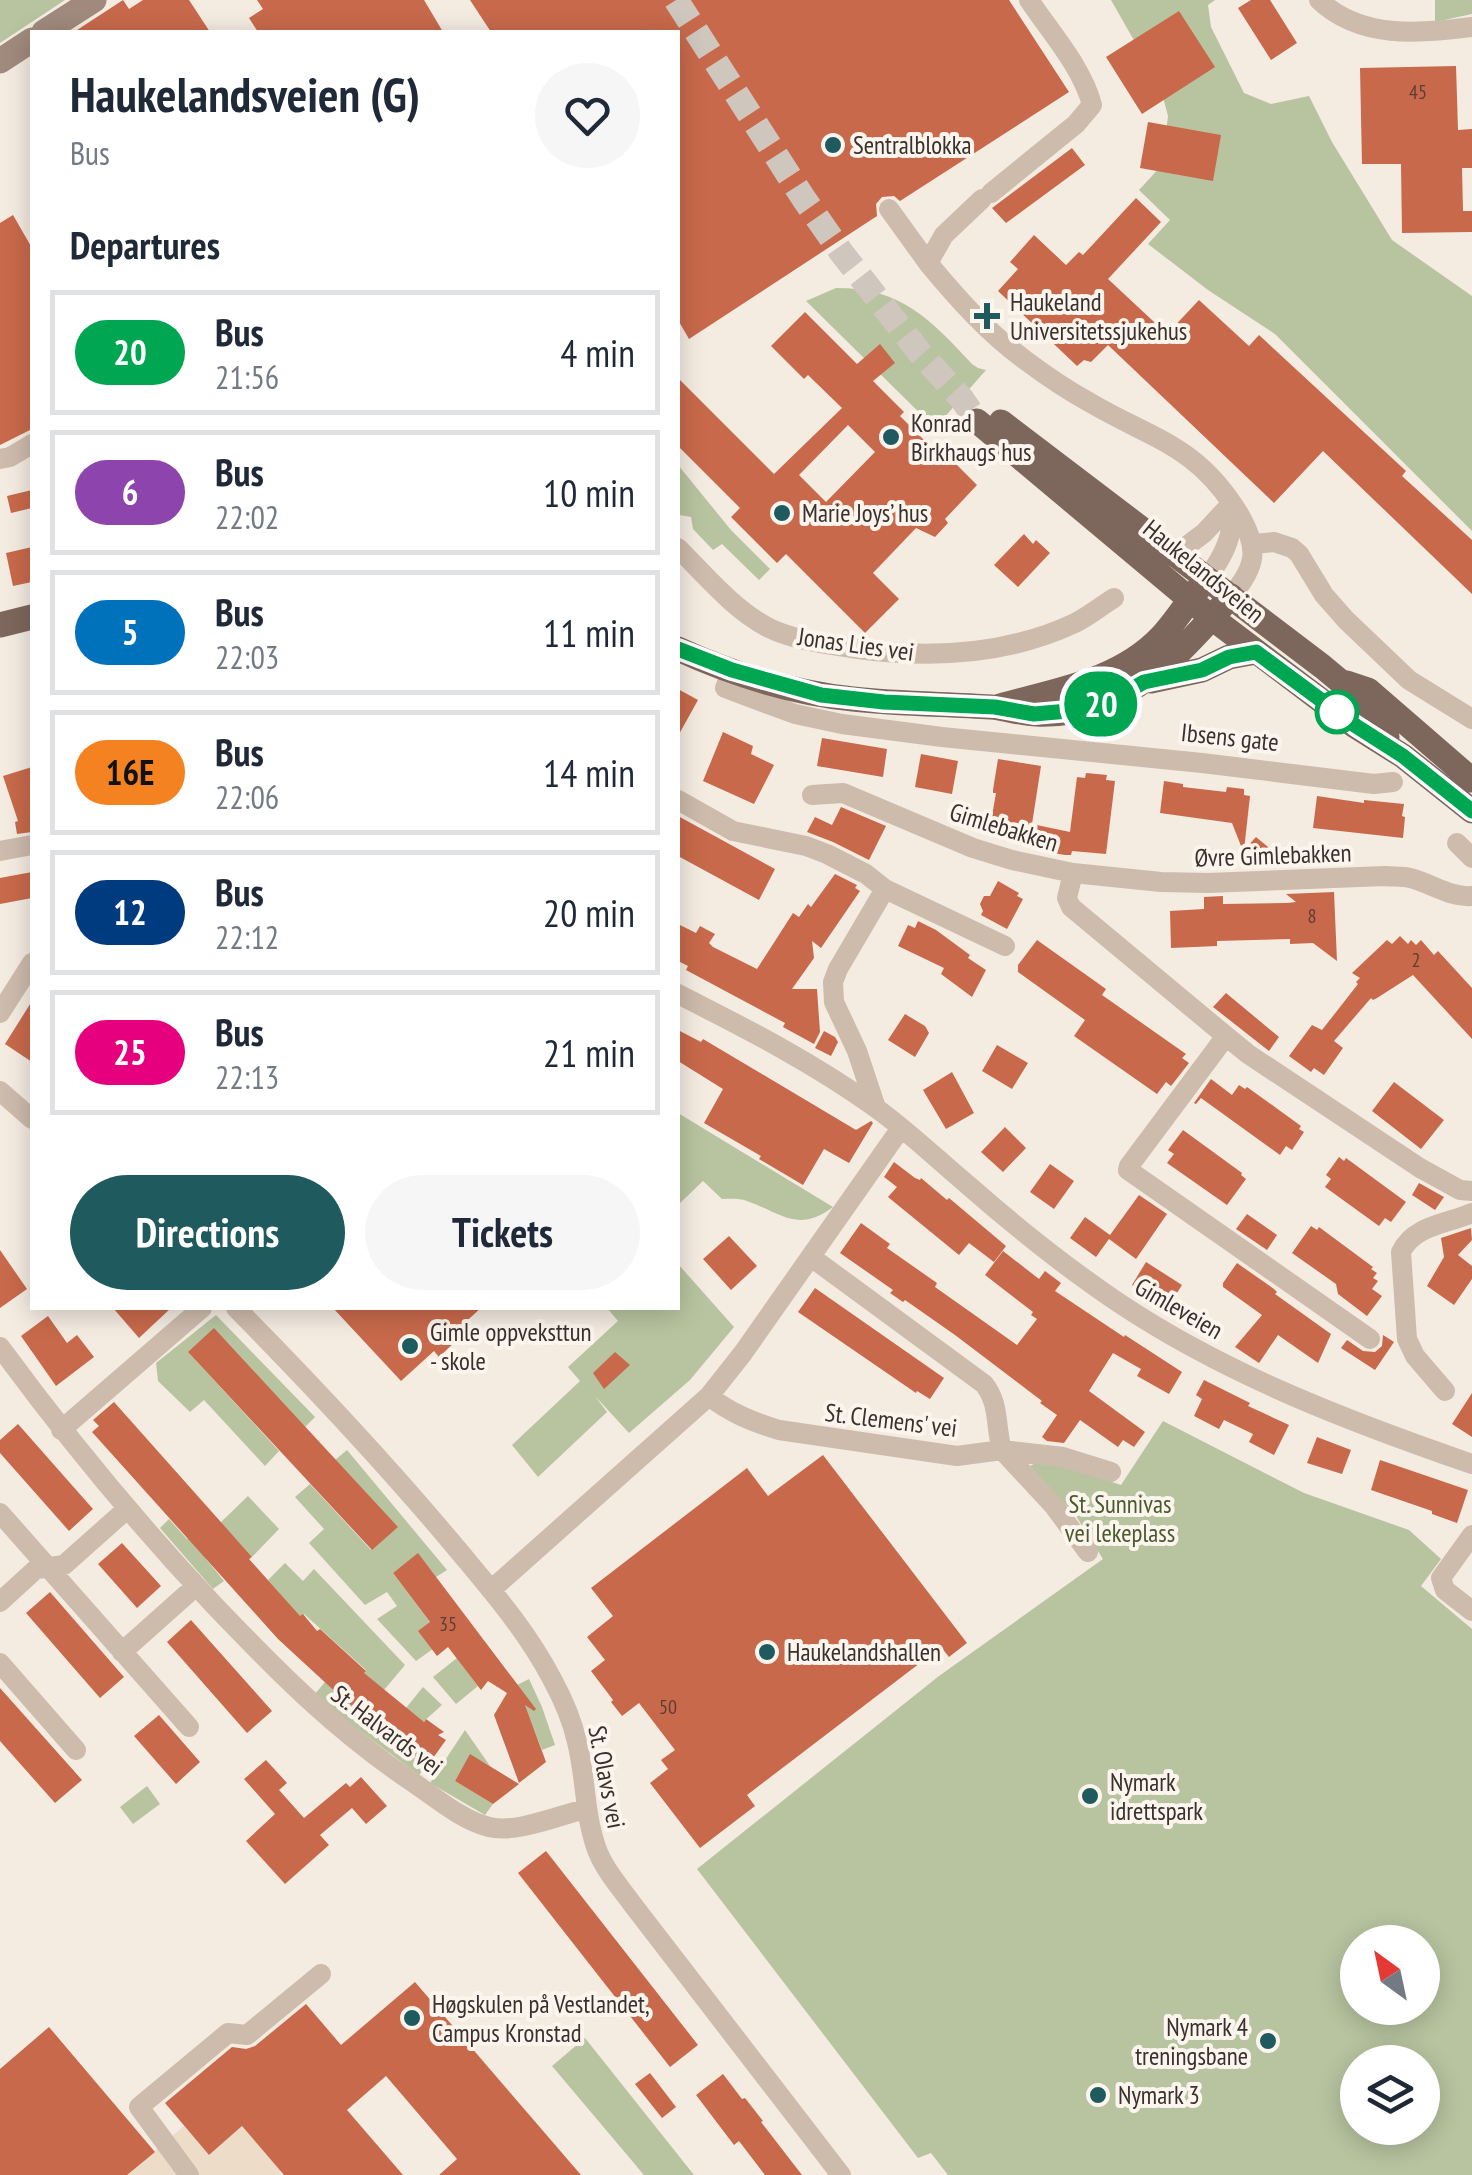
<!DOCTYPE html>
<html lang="en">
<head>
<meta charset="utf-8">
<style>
	body { margin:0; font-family:"PT Sans Narrow",sans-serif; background:#f6f6f7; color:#1f2937; height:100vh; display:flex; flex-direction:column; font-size:38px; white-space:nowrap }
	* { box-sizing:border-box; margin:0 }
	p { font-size:32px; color:#747a83 }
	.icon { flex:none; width:55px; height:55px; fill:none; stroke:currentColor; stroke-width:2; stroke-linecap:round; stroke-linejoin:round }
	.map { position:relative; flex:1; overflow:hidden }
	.side { position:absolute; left:30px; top:30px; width:650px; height:1280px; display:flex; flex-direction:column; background:#fff; border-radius:0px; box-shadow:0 5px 25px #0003 }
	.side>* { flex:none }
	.badge { padding:0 20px; border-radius:32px; font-size:35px; line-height:65px }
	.needle { width:65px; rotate:327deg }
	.controls { position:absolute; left:1340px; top:1925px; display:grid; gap:20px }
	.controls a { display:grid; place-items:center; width:100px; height:100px; border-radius:50%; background:#fff; box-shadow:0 5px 25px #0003; font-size:50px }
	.map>.badge { position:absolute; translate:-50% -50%; box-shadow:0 0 0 5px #fff }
	h2 { padding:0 40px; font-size:38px; line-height:90px }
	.round { display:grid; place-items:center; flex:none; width:105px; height:105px; border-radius:52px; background:#f6f6f7 }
	.headline { display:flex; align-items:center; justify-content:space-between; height:170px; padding:0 40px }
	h1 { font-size:48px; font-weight:700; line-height:75px }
	.cta { display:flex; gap:20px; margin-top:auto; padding:20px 40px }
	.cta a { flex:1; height:115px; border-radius:60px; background:#1f5a5e; color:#fff; font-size:40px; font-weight:700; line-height:115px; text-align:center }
	.cta a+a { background:#f6f6f7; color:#1f2937 }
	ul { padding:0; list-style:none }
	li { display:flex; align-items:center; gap:30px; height:125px; margin:0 20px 15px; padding:0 20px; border:5px solid #e0e1e3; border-radius:0px }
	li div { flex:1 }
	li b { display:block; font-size:38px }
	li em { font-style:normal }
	li .badge { min-width:110px; font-weight:700; text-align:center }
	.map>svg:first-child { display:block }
	.green { fill:#b8c4a0; fill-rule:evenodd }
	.plaza { fill:#ecdcc8 }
	.building { fill:#c8694b; fill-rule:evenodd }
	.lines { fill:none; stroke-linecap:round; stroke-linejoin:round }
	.primary-tunnel { stroke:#cfc6bd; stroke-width:25; stroke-dasharray:25 12; stroke-linecap:butt }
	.street { stroke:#cdbbac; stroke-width:20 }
	.secondary { stroke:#a18a7d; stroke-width:25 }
	.primary { stroke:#7d675c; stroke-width:25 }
	.line-casing { stroke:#fff; stroke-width:22 }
	.line { stroke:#00a651; stroke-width:15 }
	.poi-dot { fill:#1f5a5e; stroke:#fbf5ee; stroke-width:4 }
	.stop-dot { fill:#fff; stroke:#00a651; stroke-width:5 }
	.labels { text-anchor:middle; stroke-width:8; stroke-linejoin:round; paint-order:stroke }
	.number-label { font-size:20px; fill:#5e3e33 }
	.poi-label { font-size:25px; fill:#3b302b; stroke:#fbf5ee; text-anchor:start }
	.street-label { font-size:25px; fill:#3b302b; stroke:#fbf5ee }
	.park-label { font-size:25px; fill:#4a5a2e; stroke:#fbf5ee }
</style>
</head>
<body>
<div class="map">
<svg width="1472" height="2175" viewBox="0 0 1472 2175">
	<rect width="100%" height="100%" fill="#f4ebe1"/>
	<path class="green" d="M0 0H65L0 43Z
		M1111 0H1215L1208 5 1211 27 1244 93 1271 104 1309 96 1332 142 1392 240 1472 296V531L1275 334 1208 290 1148 244 1170 220 1139 190 1162 165 1168 116 1160 86Z
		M1435 0H1472V14L1435 22Z
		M836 288C902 288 930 319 972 364L978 368 986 370 935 428 806 301Z
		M678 465 731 530 770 569 759 580 722 544 713 550 693 529 691 517 679 515Z
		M678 1113 833 1207C798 1234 779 1212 747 1201 739 1198 730 1199 722 1199L703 1181 678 1205Z
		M678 1264 734 1327 690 1380 629 1433 595 1396 607 1412 538 1477 512 1445 580 1381 568 1367 618 1321 607 1308H678Z
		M216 1315 315 1417 305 1427 189 1353 279 1451 265 1466 204 1400 190 1412 158 1381 156 1363Z
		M1163 1421 1304 1493 1409 1530 1441 1559 1421 1586 1472 1629V2175H948L931 2153 918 2158 697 1869 939 1676 1103 1559 1076 1516 1030 1466 1043 1459 1121 1485ZM1358 1942H1422V2008H1358ZM1358 2062H1422V2128H1358Z
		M347 1450 447 1570 436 1577 418 1554 393 1573 444 1641 416 1661 377 1619 397 1606 387 1592 365 1605 309 1543 324 1529 295 1497 310 1484 371 1550 397 1527 335 1460Z
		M248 1496 279 1529 252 1557 233 1536 206 1559 224 1581 213 1589 160 1528 169 1519 187 1539 202 1525 220 1523Z
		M285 1563 303 1581 314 1569 405 1665 384 1690 363 1675 366 1670 304 1614 300 1617 268 1580Z
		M457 1658 478 1686 456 1704 433 1677Z
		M529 1679 542 1707 555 1745 542 1750 517 1685Z
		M325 1682 428 1765 419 1775 352 1725 315 1694Z
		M423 1687 442 1705 423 1722 406 1708Z
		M465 1730 490 1766 470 1755 455 1781 493 1804 485 1815 430 1783Z
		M147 1786 160 1804 133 1824 120 1807Z
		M585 2038 694 2175H644L552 2066Z"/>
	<path class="plaza" d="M184 2126 209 2155 242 2126 280 2169V2175H127Z"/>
	<path class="building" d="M123 0 129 9 143 0H189L210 32H74Z
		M257 0H424L443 32H258L249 18 263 9Z
		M470 0H1009L1069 92 900 201 894 196 882 197 876 204 877 216 689 339 678 320V32H491Z
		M1251 0H1270L1297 43 1271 60 1238 8Z
		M1179 11 1215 67 1142 114 1106 57Z
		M1456 66 1458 130 1472 129V168H1462L1463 211H1472V232L1402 233 1401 164H1362L1360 68Z
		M1148 122 1221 135 1213 181 1140 168Z
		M1072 148 1085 165 1006 223 992 208Z
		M1136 198 1161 222 1108 279 1167 334 1199 300 1249 346 1259 335 1406 471 1402 476 1472 540V594L1323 451 1274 503 1108 345 1091 362 1084 360 1077 366 998 291 1018 269 1010 262 1034 235 1066 265 1079 252 1083 255Z
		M13 215 32 248V429L0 445V223Z
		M805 312 857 364 880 344 895 363 873 381 904 412 900 416 940 456 944 452 977 485 945 519 948 523 935 537 916 528 873 573 899 599 865 633 786 554 777 563 731 517 740 508 678 446V378L774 474 842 408 808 375 804 379 771 346ZM848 425 875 452 826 502 799 475Z
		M32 490V508L11 513 7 496Z
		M1024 534 1033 544 1036 540 1050 553 1018 587 994 565Z
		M32 547V582L13 586 6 553Z
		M678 689 698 700 678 736Z
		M723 732 753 746 751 754 774 765 754 804 703 781Z
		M822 738 887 749 883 777 817 766Z
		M921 754 958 761 952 794 915 787Z
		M998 759 1041 766 1032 824 1070 832 1077 777 1085 778 1086 773 1107 775 1106 780 1115 781 1106 854 1072 851 1071 855H1065L1042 851 1043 844 999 837 1002 823 991 822 996 793H993V790Z
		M32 767V832L17 834 15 822 18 821 3 776Z
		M1164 781 1183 784V787L1226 792 1227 787 1244 789V795L1250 796 1244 850 1256 837 1274 852 1261 867H1256L1240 854 1243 851 1232 823 1160 813Z
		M1317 796 1364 803V800L1404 804 1402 816 1405 817 1403 838 1313 828Z
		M841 807 886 826 869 860 833 842 807 832 815 817 832 825Z
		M678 816 775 869 759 900 678 856Z
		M32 872V898L0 904V878Z
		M835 874 857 885 855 888 860 891 821 948 812 941 814 958 792 989H817L820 1032 814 1044 783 1027 785 1023 686 970 688 966 678 961V924L696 933 700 926 715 934 709 943 713 947 757 969 793 913 799 917 808 904 811 907Z
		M998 881 1019 893 1017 896 1023 899 1007 929 981 915 983 911 980 904 984 896H990Z
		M1334 892 1337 961 1313 943 1290 944V939L1217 941V946L1171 948 1170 911 1204 909V897L1223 896V904L1287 903 1296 902 1286 894Z
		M918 921 936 930 970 955 968 958 986 970 972 997 941 974 944 968 898 946 908 925 915 928Z
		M1400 936 1408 944 1411 940 1416 945 1421 940 1434 955 1438 951 1472 988V1039L1413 975 1377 998 1373 1000 1371 998 1334 1041 1343 1048 1324 1075 1314 1068 1311 1072 1289 1056 1312 1025 1322 1030 1358 984 1356 982 1360 978 1352 973 1387 940 1392 944Z
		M1037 940 1106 989 1102 995 1186 1054 1182 1058 1189 1063 1171 1086 1166 1082 1157 1094 1074 1036 1085 1020 1018 972V965Z
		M1226 993 1279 1037 1269 1051 1213 1007Z
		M32 1001V1062L5 1044Z
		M905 1014 925 1026 929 1033 915 1057 888 1040Z
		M678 1030 701 1042 703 1039 856 1130 871 1121 873 1123 849 1163 824 1149 803 1185 759 1159 761 1156 704 1123 723 1089 678 1061Z
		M824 1031 835 1037 838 1042 831 1056 815 1048Z
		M997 1045 1028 1063 1012 1089 982 1071Z
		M952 1072 974 1113 946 1129 923 1090Z
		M1211 1079 1232 1095 1239 1085 1245 1089 1247 1087 1301 1126 1299 1129 1304 1132 1292 1150 1286 1146 1280 1155 1201 1098 1196 1104 1194 1103Z
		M1394 1082 1444 1120 1421 1149 1372 1111Z
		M1005 1127 1026 1148 1003 1172 981 1152Z
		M1183 1130 1242 1173 1241 1175 1246 1179 1227 1205 1167 1163 1174 1154 1168 1150Z
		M1339 1157 1344 1161 1346 1158 1406 1202 1391 1222 1385 1218 1379 1226 1325 1187 1331 1179 1326 1175Z
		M894 1162 915 1178 920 1180 921 1178 947 1200 949 1198 1006 1246 994 1262 969 1243 959 1255 888 1197 897 1187 884 1177Z
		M1050 1164 1074 1181 1054 1209 1030 1192Z
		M1419 1183 1444 1197 1435 1210 1412 1195Z
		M1139 1195 1167 1214 1136 1259 1109 1239 1096 1257 1070 1238 1085 1217 1110 1235Z
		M1247 1214 1277 1235 1267 1250 1236 1229Z
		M861 1223 890 1244 887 1248 937 1283 935 1287 1017 1345 1037 1319 1031 1315 1033 1312 985 1275 1003 1251 1039 1279 1045 1271 1061 1283 1055 1291 1124 1337 1125 1335 1182 1372 1169 1394 1137 1376 1141 1369 1113 1353 1089 1391 1145 1432 1134 1447 1123 1440 1118 1447 1080 1420 1064 1443 1047 1441 1042 1437 1057 1415 1040 1403 1042 1401 955 1335 905 1300 903 1302 890 1293 893 1290 840 1253Z
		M1311 1226 1317 1230 1319 1227 1373 1267 1371 1269 1377 1273 1373 1278 1378 1281 1372 1289 1382 1296 1367 1316 1338 1294 1336 1284 1292 1253Z
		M1471 1228 1472 1240 1458 1255 1472 1266V1279L1454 1305 1427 1286 1444 1257 1441 1238Z
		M729 1236 757 1266 731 1290 703 1259Z
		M0 1250 27 1289 0 1308Z
		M1146 1262 1182 1285 1168 1307 1132 1285Z
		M1237 1263 1274 1289 1277 1292 1275 1294 1331 1334 1318 1363 1278 1335 1259 1363 1235 1347 1262 1315 1223 1287V1283Z
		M815 1288 944 1378 930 1399 917 1391 916 1393 798 1312Z
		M113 1308H171L139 1338Z
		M333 1308H481L451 1335 456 1341 439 1357 434 1351 401 1381Z
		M48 1316 67 1343 77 1335 94 1357 56 1386 21 1336Z
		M214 1328 398 1527 372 1550 188 1352Z
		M1383 1335 1394 1342 1375 1370 1341 1348 1347 1340 1363 1351 1375 1352 1382 1346Z
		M615 1352 630 1365 604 1389 593 1373Z
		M1204 1380 1250 1403 1248 1406 1289 1425 1274 1455 1249 1442 1253 1434 1224 1420 1219 1429 1194 1416 1202 1399 1196 1395Z
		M1472 1393V1437L1452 1424Z
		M114 1402 252 1557 249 1559 300 1616 303 1614 317 1631 320 1629 366 1671 364 1673 424 1722 426 1719 444 1732 438 1735 446 1740 428 1765 407 1750 398 1755 405 1746 342 1698 278 1639 92 1432 99 1426 93 1420Z
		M18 1424 93 1509 69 1531 0 1453V1440Z
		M1317 1437 1351 1450 1342 1474 1307 1463Z
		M823 1455 967 1643 949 1657 941 1647 747 1795 755 1806 700 1848 650 1783 668 1769 661 1760 675 1750 639 1703 622 1716 611 1702 613 1700 591 1671 605 1660 587 1637 613 1616 591 1588 747 1468 768 1496Z
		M1380 1460 1468 1490 1457 1523 1432 1514V1511L1371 1490Z
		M122 1543 161 1586 137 1608 98 1564Z
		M418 1553 536 1709 534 1711 525 1705 546 1762 519 1783 494 1715 507 1693 488 1681 481 1690 448 1647 437 1656 418 1631 430 1622 393 1573Z
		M50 1592 124 1677 100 1698 26 1613Z
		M191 1620 272 1711 247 1733 167 1642Z
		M0 1688 82 1780 55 1803 0 1741Z
		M159 1715 200 1762 176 1784 134 1736Z
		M470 1754 519 1784 493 1804 455 1781Z
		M266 1760 287 1783 279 1790 304 1818 346 1783 350 1787 361 1777 387 1806 366 1824 352 1808 320 1835 329 1845 285 1884 246 1841 275 1814 244 1779Z
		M546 1851 698 2045 670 2067 518 1873Z
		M415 1982 581 2175H439L457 2159 386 2076 347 2110 403 2175H284L242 2126 209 2155 165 2103 232 2047 246 2049 255 2046 306 2004 341 2045Z
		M49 2027 155 2152 127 2175H0V2069Z
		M650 2073 676 2107 662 2118 635 2084Z
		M723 2074 742 2099 745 2098 763 2121 761 2122 802 2175H765L739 2141 734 2145 696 2095Z"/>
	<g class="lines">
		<path class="primary-tunnel" d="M676 0 804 199 841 252 920 353 962 399 977 421"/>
		<path class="street" d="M1319 0C1360 39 1419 34 1472 27
			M991 193 1076 124 1092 105C1082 67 1051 33 1029 0
			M982 199 944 235 928 263C957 298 988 333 1025 360 1045 375 1067 390 1089 402 1153 440 1196 444 1239 514 1259 548 1257 566 1231 596
			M889 209 928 263
			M0 459 10 457 32 444
			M1253 544 1274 542 1292 548 1299 554 1324 595 1346 620 1409 680 1472 719
			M678 548C705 575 734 610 769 628 794 640 824 644 851 648 927 659 1005 656 1075 623 1089 616 1101 606 1114 598
			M1176 554 1204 533 1232 503
			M1207 578C1224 556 1235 533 1232 505
			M732 671 725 688 795 714 842 724 942 737 1202 763 1374 784 1393 782
			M812 795 843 793 973 848 1012 860 1073 873 1161 882 1208 883 1385 876C1393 877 1402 876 1410 878 1431 883 1450 898 1472 896
			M678 800 733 831 806 846 827 854 866 874 885 889 1005 946
			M1457 843 1472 858
			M0 851 32 845
			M1073 873 1067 898 1071 907 1226 1036 1248 1054 1420 1168 1460 1190 1472 1191
			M678 994C745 1028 814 1063 876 1108 908 1131 938 1160 969 1186 1017 1228 1067 1268 1119 1303 1227 1375 1350 1422 1472 1464
			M0 1013 32 963
			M1226 1036 1129 1166 1128 1170 1370 1339
			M0 1091 32 1119
			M876 1108 857 1051 834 1002 833 982 838 969 885 889
			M811 1257 984 1384C1000 1404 995 1426 1002 1450L1063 1457 1111 1472
			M236 1308C313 1386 387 1465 458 1550 492 1591 527 1631 552 1679 563 1699 572 1720 577 1742 586 1778 584 1812 596 1847 603 1868 620 1887 633 1905L841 2175
			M0 1347C66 1437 137 1523 213 1604 277 1671 334 1729 411 1781 435 1797 461 1820 489 1827 516 1834 559 1815 586 1809
			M1445 1391 1415 1356 1407 1339 1401 1252C1414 1225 1447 1224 1472 1213
			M709 1396C730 1413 753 1422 779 1430L957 1456 1002 1450 1054 1506 1088 1552
			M61 1430 202 1308
			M0 1513 189 1727
			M1472 1535 1441 1578 1445 1590 1472 1611
			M491 1590 709 1396 743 1353 901 1128
			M0 1602 36 1569 64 1565 127 1509
			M122 1652 196 1586
			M0 1663 76 1750
			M189 2175 139 2107 228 2033 247 2035 321 1974"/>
		<path class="secondary" d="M44 32 94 0
			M0 61 32 40"/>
		<path class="primary" d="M977 421 1212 618 1355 726 1403 756 1472 811
			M1001 422 1323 667 1341 682 1387 737
			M0 625 32 617
			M678 649C732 674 793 693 853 699 899 704 945 704 991 707 1006 708 1021 714 1036 714 1059 715 1082 711 1103 703 1158 681 1193 639 1231 596
			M1151 681 1202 670 1229 657 1256 652
			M1347 683 1368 690 1472 780
			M1000 706C1056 690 1118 682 1161 637 1175 622 1186 604 1199 588"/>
	</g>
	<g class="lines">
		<g class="line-casing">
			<path id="line" d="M678 649 732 670 821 695 884 702 995 707 1034 714 1080 710 1116 698 1144 682 1202 670 1229 657 1256 652 1356 726 1403 756 1472 811"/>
		</g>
		<use href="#line" class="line"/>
	</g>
	<g class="poi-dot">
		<circle cx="833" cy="145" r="10"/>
		<path d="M982 301h10v10h10v10h-10v10h-10v-10h-10v-10h10z"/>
		<circle cx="891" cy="437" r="10"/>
		<circle cx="782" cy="513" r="10"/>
		<circle cx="410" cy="1346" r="10"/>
		<circle cx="767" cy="1652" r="10"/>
		<circle cx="1090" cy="1796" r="10"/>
		<circle cx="412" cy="2018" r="10"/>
		<circle cx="1268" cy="2041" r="10"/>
		<circle cx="1098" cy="2095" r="10"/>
	</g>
	<circle class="stop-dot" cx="1337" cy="712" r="20"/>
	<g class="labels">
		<g class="number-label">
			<text x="1418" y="99">45</text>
			<text x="1312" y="923">8</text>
			<text x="1416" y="967">2</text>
			<text x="448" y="1631">35</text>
			<text x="668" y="1714">50</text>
		</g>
		<g class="poi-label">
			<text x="853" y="154">Sentralblokka</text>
			<text x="1010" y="311">Haukeland<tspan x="1010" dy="29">Universitetssjukehus</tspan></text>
			<text x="911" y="432">Konrad<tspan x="911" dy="29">Birkhaugs hus</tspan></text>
			<text x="802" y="522">Marie Joys’ hus</text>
			<text x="430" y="1341">Gimle oppveksttun<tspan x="430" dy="29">- skole</tspan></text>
			<text x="787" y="1661">Haukelandshallen</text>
			<text x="1110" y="1791">Nymark<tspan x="1110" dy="29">idrettspark</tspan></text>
			<text x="432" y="2013">Høgskulen på Vestlandet,<tspan x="432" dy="29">Campus Kronstad</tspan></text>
			<text x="1248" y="2036" text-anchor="end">Nymark 4<tspan x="1248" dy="29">treningsbane</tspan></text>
			<text x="1118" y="2104">Nymark 3</text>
		</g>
		<g class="street-label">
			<text transform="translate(1204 571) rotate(39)" y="9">Haukelandsveien</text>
			<text transform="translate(856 644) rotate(8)" y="9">Jonas Lies vei</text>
			<text transform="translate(1230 737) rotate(6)" y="9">Ibsens gate</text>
			<text transform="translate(1004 827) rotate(17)" y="9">Gimlebakken</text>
			<text transform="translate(1273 855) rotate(-2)" y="9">Øvre Gimlebakken</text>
			<text transform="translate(1179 1308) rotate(30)" y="9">Gimleveien</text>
			<text transform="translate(891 1420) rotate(7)" y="9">St. Clemens' vei</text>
			<text transform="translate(387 1730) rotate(37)" y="9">St. Halvards vei</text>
			<text transform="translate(607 1777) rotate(79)" y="9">St. Olavs vei</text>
		</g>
		<g class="park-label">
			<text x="1120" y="1513">St. Sunnivas<tspan x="1120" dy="29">vei lekeplass</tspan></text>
		</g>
	</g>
</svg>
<div class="controls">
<a><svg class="needle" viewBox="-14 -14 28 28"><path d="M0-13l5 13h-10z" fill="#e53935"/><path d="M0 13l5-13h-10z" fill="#747a83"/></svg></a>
<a><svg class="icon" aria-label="layers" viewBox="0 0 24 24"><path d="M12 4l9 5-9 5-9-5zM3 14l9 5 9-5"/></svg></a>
</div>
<b class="badge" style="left:1101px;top:704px;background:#00a651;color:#fff">20</b>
<section class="side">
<div class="headline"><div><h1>Haukelandsveien (G)</h1><p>Bus</p></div><a class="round"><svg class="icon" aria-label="heart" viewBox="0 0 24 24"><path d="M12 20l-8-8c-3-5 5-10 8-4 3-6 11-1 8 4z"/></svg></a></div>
<h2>Departures</h2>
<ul>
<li><span class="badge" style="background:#00a651;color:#fff">20</span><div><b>Bus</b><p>21:56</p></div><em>4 min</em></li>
<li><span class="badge" style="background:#8e44ad;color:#fff">6</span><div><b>Bus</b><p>22:02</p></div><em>10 min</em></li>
<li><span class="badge" style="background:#0072bc;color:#fff">5</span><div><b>Bus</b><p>22:03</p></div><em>11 min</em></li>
<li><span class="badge" style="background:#f58220;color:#111">16E</span><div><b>Bus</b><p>22:06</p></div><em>14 min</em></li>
<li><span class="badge" style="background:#003b80;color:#fff">12</span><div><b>Bus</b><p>22:12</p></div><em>20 min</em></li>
<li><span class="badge" style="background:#e6007e;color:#fff">25</span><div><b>Bus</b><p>22:13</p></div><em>21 min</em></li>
</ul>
<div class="cta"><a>Directions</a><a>Tickets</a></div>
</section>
</div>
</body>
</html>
